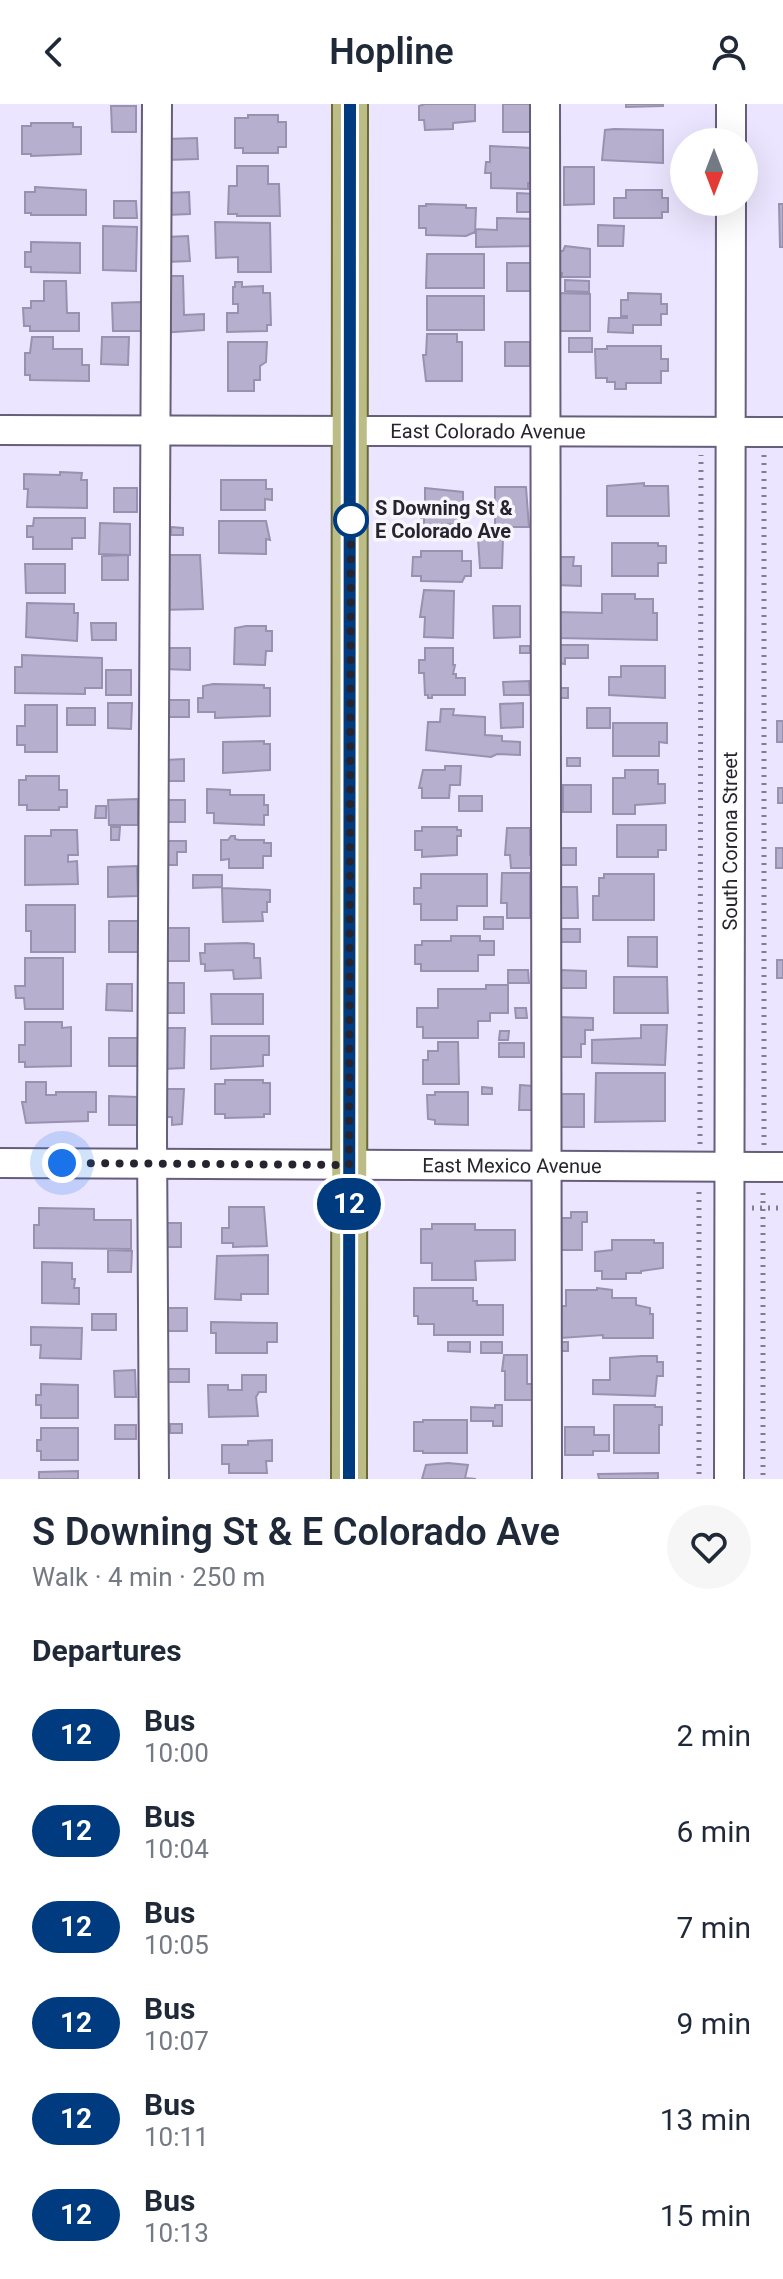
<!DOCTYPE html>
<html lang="en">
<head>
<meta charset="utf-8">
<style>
	body { margin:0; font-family:Roboto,sans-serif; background:#f6f6f7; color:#1f2937; height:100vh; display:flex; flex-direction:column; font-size:30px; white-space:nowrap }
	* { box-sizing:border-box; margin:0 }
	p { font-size:26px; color:#747a83 }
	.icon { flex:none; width:44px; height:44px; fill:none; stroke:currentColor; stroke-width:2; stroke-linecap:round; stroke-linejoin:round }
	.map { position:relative; height:1375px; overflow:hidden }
	.drawer { display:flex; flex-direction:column; background:#fff; flex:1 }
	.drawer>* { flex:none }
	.badge { padding:0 16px; border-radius:26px; font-size:28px; line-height:52px }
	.needle { width:52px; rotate:180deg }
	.buttons { position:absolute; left:670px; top:24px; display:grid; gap:16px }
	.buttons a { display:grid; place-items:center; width:88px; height:88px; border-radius:50%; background:#fff; box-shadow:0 8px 32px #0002; font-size:40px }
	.you { position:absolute; width:40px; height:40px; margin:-20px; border:6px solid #fff; border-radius:50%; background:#1a73e8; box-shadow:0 0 0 12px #1a73e833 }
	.map>.badge { position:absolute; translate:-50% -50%; box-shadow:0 0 0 4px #fff }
	h2 { padding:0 32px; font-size:30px; line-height:72px }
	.round { display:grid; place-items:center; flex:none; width:84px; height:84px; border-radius:42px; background:#f6f6f7 }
	.head { display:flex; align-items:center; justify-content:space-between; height:136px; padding:0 32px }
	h1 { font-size:38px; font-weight:600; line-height:60px }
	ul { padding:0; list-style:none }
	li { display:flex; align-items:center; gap:24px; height:96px; padding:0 32px }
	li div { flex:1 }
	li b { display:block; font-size:30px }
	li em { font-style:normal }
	li .badge { min-width:88px; font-weight:700; text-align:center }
	header { display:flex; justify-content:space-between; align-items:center; height:104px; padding:0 32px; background:#fff; font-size:36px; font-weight:600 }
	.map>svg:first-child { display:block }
	.building { fill:#b7afce; stroke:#9991af; stroke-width:2 }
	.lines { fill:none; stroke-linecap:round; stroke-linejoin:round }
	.minor-casing { stroke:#665e7a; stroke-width:32 }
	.major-casing { stroke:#6a6a34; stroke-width:38 }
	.path { stroke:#827d8f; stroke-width:5; stroke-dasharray:2 6; stroke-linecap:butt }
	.minor { stroke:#fff; stroke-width:28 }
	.major { stroke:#bbbc86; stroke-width:34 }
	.line-casing { stroke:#fff; stroke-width:18 }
	.line { stroke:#003b80; stroke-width:12 }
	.walk { stroke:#27242f; stroke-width:8; stroke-dasharray:0 14.4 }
	.stop-dot { fill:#fff; stroke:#003b80; stroke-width:4 }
	.labels { text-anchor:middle; stroke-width:7; stroke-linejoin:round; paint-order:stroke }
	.street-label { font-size:20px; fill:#27242f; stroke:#f7f6fc }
	.stop-label { font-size:20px; font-weight:bold; fill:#27242f; stroke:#f7f6fc; text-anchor:start }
</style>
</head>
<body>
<header><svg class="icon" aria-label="back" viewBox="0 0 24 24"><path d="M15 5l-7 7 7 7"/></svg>Hopline<svg class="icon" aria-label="person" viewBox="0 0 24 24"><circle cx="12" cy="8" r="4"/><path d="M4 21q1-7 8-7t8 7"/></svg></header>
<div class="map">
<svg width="783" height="1375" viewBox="0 0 783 1375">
	<rect width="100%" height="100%" fill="#ece5ff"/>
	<path class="building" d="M425 0H475V17L453 19V25L425 26 424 16H419V2Z
		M503 0H532V28H503Z
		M626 0H663V2L626 3Z
		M111 2H136V28H112Z
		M248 11H278V18H286V43H278V49H243V44H235V14H248Z
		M31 19H73V23H81V50L31 52V50H22V22H31Z
		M614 25 663 26V59L602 56 605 26Z
		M197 34 198 55 166 56V35Z
		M490 42 532 44 538 79H528V85L491 84V69H485L486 58H490Z
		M237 62H268V80H279L280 112H237V110H228L229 82H237Z
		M564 63H594V100L564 101Z
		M35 83 86 86V111H31V109H25V88H35Z
		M626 86H662V94H668V108H662V114H614V94H626Z
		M189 88 190 110 167 111 166 89Z
		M517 89 535 90 534 108H517Z
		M114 97H136L137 114H114Z
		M426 100 466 101V104H476L475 128 466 132 426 131V124H419V102H426Z
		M779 100H783V143H780Z
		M497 114 537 115 536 142 476 143V125L497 126Z
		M215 118 270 119 271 168H238V153L216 154Z
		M598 121 624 122 623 142H598Z
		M103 122 137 123 136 167 103 166Z
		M188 132 190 157 166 158 165 133Z
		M31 138 80 139V169L31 168V163H25V148H31Z
		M565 142 590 145V173H562V169H555L556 147H563Z
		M427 150H484V184H426Z
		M507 159H532L531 187H507Z
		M159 172H183L184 211 204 210V226L160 229Z
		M565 176 589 177V188L565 187Z
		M44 177H66L67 209H79V227H30V222H24L23 204H31V197H44Z
		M235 178H242V183L263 182V189H270L271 221H267V227L227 228V209H238V200H233V183H235Z
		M559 189 590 190V227H559Z
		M628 189 661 190V200H667V210H661V221H633V229L608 228 609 214H627V212H621V196H628Z
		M427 192H484V226H427Z
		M141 198 142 227H113L112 199Z
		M427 230H457V238H462V277H426L423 251H426Z
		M32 233H53V245H82V261H89V277L30 276V271H25V249H30Z
		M102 233H129L128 261 101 260Z
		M569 234H592V248H569Z
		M228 238H267L266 258 260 262V276H254V287H228Z
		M505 238H530V262H505Z
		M607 242H661V255H668V267H661V279H626V285H615V278H607V274H596L595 245H607Z
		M60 368 82 369 81 376H87V404L27 403 28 385H24V370L60 371Z
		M221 376H266V385H272V396L265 395V406H221Z
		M644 379V382H668L669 412H607V382Z
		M495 383H526L529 423H495Z
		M114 384H137V408H114Z
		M425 384 463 388V402H458V420L424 421V414H421V400H425Z
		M34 414H85V434H72V445H33V433H27V422H33Z
		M219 417H266L270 436 266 435V450L219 449Z
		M100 419 130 420V451L99 450Z
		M171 423 183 424V431H171Z
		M478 434H503L502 464H480Z
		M612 439H658V442H666V459H658V472H612Z
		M421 447H462V457H471V472H465L462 478 421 477V472H412L413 453H421Z
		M128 451V476H102V452Z
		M158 451H200L203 505 158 506Z
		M557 453H574L573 462H581V482L556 481Z
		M25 460H65V489H26Z
		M424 486 454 487 453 534 424 533 425 513H420Z
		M602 490H635V495H653V509H657V536L558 534 557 508 602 509Z
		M27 499 74 500V509H78L77 537 26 533Z
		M493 502H520V533L494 534Z
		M91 519H116V536H92Z
		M246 522H266V527H272V547H266L265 561 234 560 235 524Z
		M556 541H588V554H565V560L558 559Z
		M520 542H530V549H520Z
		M164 544H190V566L164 565Z
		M425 544H453V561H455L453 570H456V574H465V591H432V594H428V591H425L424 569H419V556H425Z
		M22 551 102 554V584H85V590L15 589V563H22Z
		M621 562H665V594L609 591V573H621Z
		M106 566H131V591H106Z
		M529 577 530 591H504L503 578Z
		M213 580 264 581V584H270V612L215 614V608H198V594H203V582Z
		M556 584H568V594H556Z
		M160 596H189V613H160Z
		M108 599H132L131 625 108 624Z
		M523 599V623L501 624 500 600Z
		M25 601H57V648H25V641H17V622H25Z
		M67 604H95V621H67Z
		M587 604H610V624H587Z
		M441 605H454L453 611 485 613V631L502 632V637L520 638V651L497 650 491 653 426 646 428 618H440Z
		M777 617H783V638H777Z
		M613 619H667V639L659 638V652H613Z
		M264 637V640H270V666L223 669V638Z
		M567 654H580V662H567Z
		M184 655V677H167L166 656Z
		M445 662H461L460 681H450L449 694H422V684H419L423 666H445Z
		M625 666H658V680H665V699L635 701V710H613V674H625Z
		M26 672H59V686H67V703H59V706H27V701H19V676H26Z
		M563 681H591V708H563Z
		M778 684H783V699H778Z
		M207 685 230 686V691H264V701H268V711H264V721L214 719V709H207Z
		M459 692H482V707H459Z
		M138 695V721H109L108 696Z
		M163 696H185V718H163Z
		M96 702H106V714H95Z
		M617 721H666V746H658V753H617Z
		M111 723H120L119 736H111Z
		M422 723H457V726H461V732H457V751L422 753V746H415V727H422Z
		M507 724H530V751H533V764H511L510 751H505Z
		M51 726H77L78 751H68V758L77 757 78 780 25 781V732H51Z
		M231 732H235V735L239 736H264V739H271V752H263V764H229V755L221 756V736H228Z
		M164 737H186V748H177V761H163Z
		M557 744H576V761H557Z
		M776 744H783V764H776Z
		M137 762 138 792 108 793V763Z
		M502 769H530V814H507V799H501Z
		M421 770H487V802H457V816H421V800H414V784H421Z
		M604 770H654V816H593V792H599V774H604Z
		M193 771H222V783L193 784Z
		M555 783H577L578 814H555Z
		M222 784 270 786V798H267V808H262L263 817 223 818Z
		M26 801H75V848H31V827H26Z
		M484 813H503V825H484Z
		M109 817H141V848H109Z
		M156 824H189V857H156Z
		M558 825H580V838H558Z
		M451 832H480V837H494V851H478V867H421V860H415V841H422V837H451Z
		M628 833H657V863L628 862Z
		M247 839 254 840V854H260L261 874 234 875 233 866 205 867V860H201L200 849H205V840Z
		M25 854H63V905H25L24 894H16L15 882H25Z
		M777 856H783V874H777Z
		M508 866H528L529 879H508Z
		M559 866 586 867V884H558Z
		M614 873H667L668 909H614Z
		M161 879H184V909H161Z
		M107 880H132V907L106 906Z
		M486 881H508V909H490V917H478V934H423V923H417V904H438V885H486Z
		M211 890H263V920H212Z
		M515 904H526L527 914H516Z
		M556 913 593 914V926H585V940H581V953H558Z
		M25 918H62V924L71 923V962L25 963V958H19V941H25Z
		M641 921H667L665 961 592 959V936L641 934Z
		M163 924H185L184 964 164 965Z
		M500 927H509L508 936H499Z
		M211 932H269V951H263V962L211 965Z
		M109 934H138V962H109Z
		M438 938H458L459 980H423V956H428V947H438Z
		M499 939H524V953H499Z
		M596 969H665V1017L595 1018Z
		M225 976H263V979H270V1010H264V1013L225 1014V1010H215V980H225Z
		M26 978H46V991H56V988H96V1008H88V1017L26 1019 22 998H26Z
		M520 981 533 982 532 1006H519Z
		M482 983 492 984V990H482Z
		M159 985H184L182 1020 172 1021V1013H159Z
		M435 988H468V1021L435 1020V1016L428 1015 427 991H435Z
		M554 990H584V1023H553Z
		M109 992 138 993V1021H109Z
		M229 1103H264L267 1142 233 1143V1139H222V1124H229Z
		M39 1104 94 1105V1116H131V1145L34 1144V1121H39Z
		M571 1108H587V1118H582V1146H550V1114H571Z
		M167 1119H181V1143H167Z
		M432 1120H475V1126H515V1156L475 1157 476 1176H432V1159H421V1125H432Z
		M612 1136H654V1139H663V1164L641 1167V1169H626V1175H602V1167H595V1148L612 1146Z
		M108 1146 132 1147 131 1168H108Z
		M268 1151V1190H241V1196L215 1195 217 1152Z
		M42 1158 72 1159V1175H75L74 1184H79V1200L42 1199Z
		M414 1184H473V1197H477V1201H503V1231H434V1220H418V1212H414Z
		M597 1184 612 1186V1194H636V1201L650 1204V1210H653V1234H603V1231L561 1234V1202H566V1186H597Z
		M163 1204H187V1227H163Z
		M92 1210H116V1226H92Z
		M211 1218 277 1219V1238H267V1249H216V1229H211Z
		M31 1223 82 1224 81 1255 40 1254 41 1241H31Z
		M448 1238H470V1248L448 1247Z
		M481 1238H502V1249H481Z
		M554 1238H568V1247H554Z
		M504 1251H527V1280H535V1296H505V1267H502Z
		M642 1252H657V1258H663V1272H657L655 1292 593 1290V1276H610V1254Z
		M165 1265H189V1278H165Z
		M135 1266 136 1293H115L114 1267Z
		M242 1271H266V1288H259L256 1293 258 1312 209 1313 208 1281H228V1286H242Z
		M41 1280 78 1281V1314H41V1301H36V1291H41Z
		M495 1301H502V1322H493V1317H471V1303L495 1304Z
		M614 1301H655V1303H662V1321H659V1349H614Z
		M423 1316H467V1349H423V1347H414V1318H423Z
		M170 1320H182V1329H170Z
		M115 1321H136V1335H115Z
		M565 1323H594V1331H609V1347H593V1351H565Z
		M41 1324H78V1356H41V1347H37V1336H41Z
		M272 1336V1357H266L267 1369H229V1360H222V1341H248V1337Z
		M448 1359 468 1361 465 1374 476 1375H422L426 1361Z
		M78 1367V1375H39V1368Z
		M658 1369V1375H599L598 1370Z"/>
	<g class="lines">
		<g class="minor-casing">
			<g id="minor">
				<path d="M545 0 547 1375"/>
				<path d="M731 0V38"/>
				<path id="s1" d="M0 326 783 328"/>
				<path id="s2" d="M0 1059 783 1063"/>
				<path d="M154 1375 152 1032 157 0"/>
				<path id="s3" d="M729 1375 731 98"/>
			</g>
		</g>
		<g class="major-casing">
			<path id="major" d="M349 1375 350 0"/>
		</g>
		<path class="path" d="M764 351V1041
			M700 1040 701 351
			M699 1088V1375
			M763 1089V1375
			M752 1104H783"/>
		<use href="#minor" class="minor"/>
		<use href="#major" class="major"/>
	</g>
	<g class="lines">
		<g class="line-casing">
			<path id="line" d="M349 1375 350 0"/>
		</g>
		<use href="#line" class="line"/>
		<path class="walk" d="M62 1059 349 1061 351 416"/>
	</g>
	<circle class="stop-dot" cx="351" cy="416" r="16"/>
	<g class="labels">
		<g class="street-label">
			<text dy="7" stroke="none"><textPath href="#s1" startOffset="488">East Colorado Avenue</textPath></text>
			<text dy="7" stroke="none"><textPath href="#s3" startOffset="638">South Corona Street</textPath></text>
			<text dy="7" stroke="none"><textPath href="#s2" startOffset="512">East Mexico Avenue</textPath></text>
		</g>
		<g class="stop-label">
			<text x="375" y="411">S Downing St &amp;<tspan x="375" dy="23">E Colorado Ave</tspan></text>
		</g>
	</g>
</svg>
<div class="buttons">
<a><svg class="needle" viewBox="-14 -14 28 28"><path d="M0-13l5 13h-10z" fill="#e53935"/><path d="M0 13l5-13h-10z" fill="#747a83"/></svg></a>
</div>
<div class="you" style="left:62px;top:1059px"></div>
<b class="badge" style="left:349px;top:1100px;background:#003b80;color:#fff">12</b>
</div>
<section class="drawer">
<div class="head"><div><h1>S Downing St &amp; E Colorado Ave</h1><p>Walk · 4 min · 250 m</p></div><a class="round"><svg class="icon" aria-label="heart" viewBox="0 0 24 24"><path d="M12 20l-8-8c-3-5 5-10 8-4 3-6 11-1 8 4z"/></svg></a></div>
<h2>Departures</h2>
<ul>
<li><span class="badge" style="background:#003b80;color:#fff">12</span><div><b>Bus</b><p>10:00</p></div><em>2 min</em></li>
<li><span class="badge" style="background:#003b80;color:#fff">12</span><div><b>Bus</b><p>10:04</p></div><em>6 min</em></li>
<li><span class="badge" style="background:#003b80;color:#fff">12</span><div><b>Bus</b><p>10:05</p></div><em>7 min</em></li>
<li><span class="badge" style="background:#003b80;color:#fff">12</span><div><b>Bus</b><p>10:07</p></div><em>9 min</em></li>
<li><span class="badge" style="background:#003b80;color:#fff">12</span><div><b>Bus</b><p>10:11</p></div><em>13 min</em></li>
<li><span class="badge" style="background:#003b80;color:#fff">12</span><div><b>Bus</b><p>10:13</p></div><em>15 min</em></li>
</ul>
</section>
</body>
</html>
